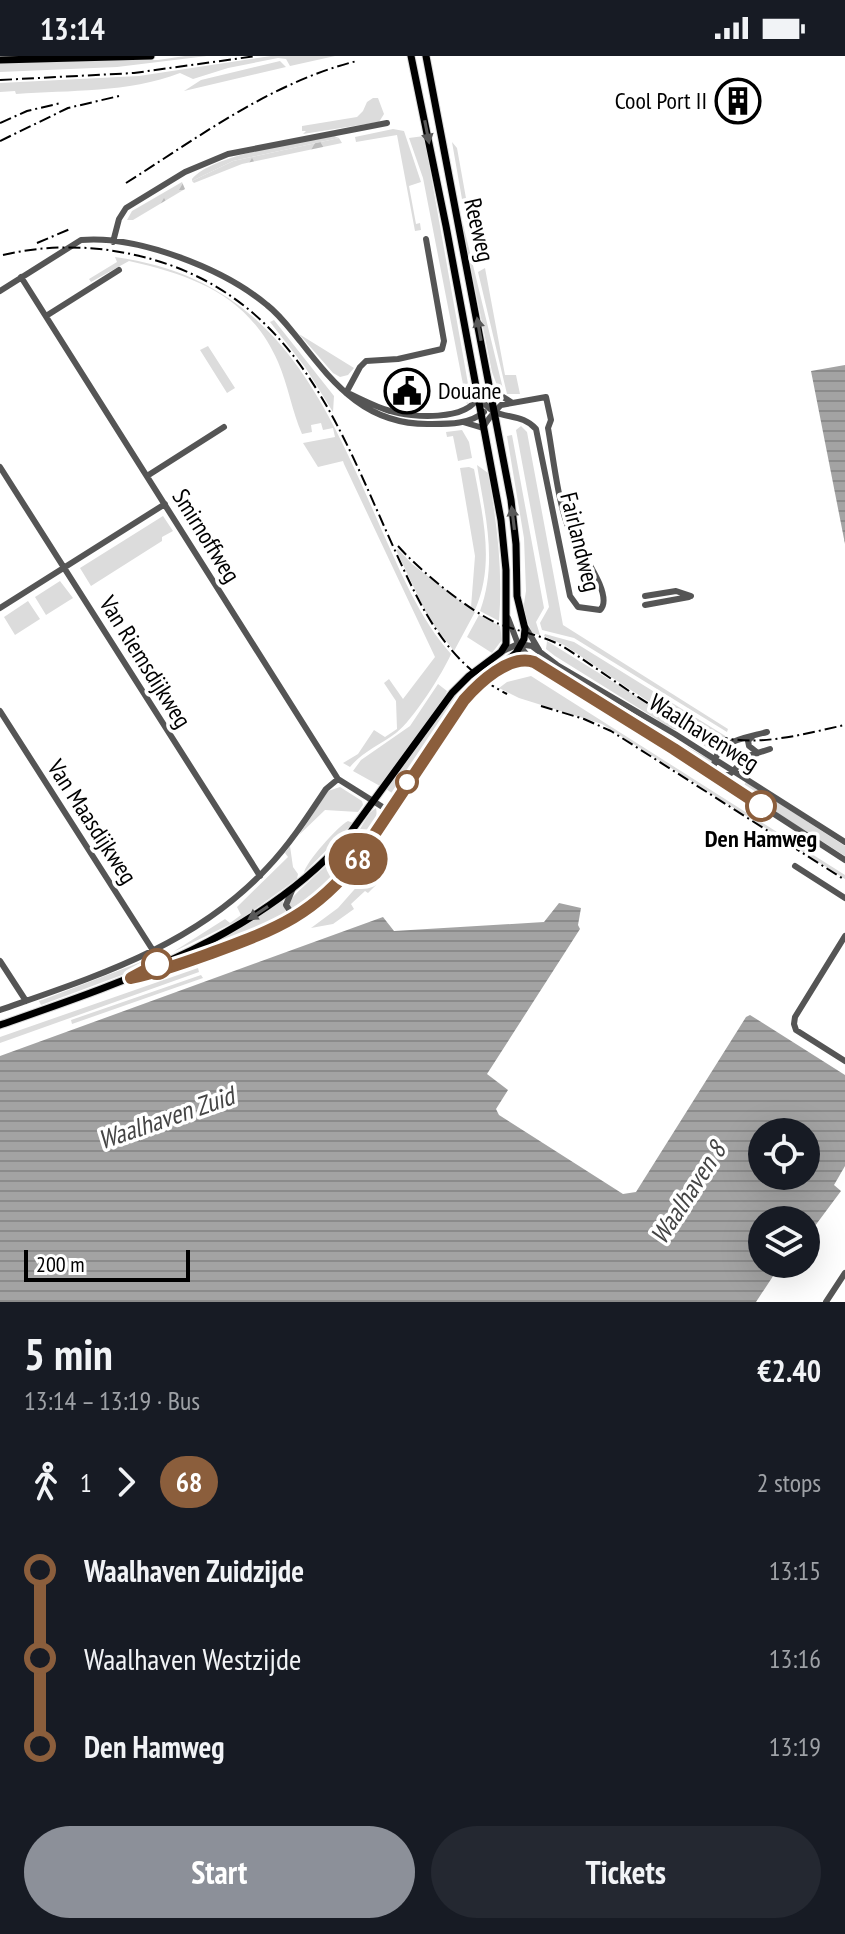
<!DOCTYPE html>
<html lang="en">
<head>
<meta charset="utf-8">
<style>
	body { margin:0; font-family:"PT Sans Narrow",sans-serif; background:#242831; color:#f1f3f6; height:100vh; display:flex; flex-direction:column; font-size:30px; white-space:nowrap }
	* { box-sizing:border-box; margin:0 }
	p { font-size:26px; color:#9ea1a6 }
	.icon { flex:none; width:44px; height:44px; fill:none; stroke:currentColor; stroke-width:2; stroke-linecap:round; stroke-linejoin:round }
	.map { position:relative; height:1246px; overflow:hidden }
	.side { display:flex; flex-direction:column; background:#171b24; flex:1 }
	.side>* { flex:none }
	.badge { padding:0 16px; border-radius:26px; font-size:28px; line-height:52px }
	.fabs { position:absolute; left:748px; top:1062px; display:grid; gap:16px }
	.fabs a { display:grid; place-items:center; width:72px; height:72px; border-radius:50%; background:#171b24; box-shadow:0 8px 32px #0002; font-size:40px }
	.scale { position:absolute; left:24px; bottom:20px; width:166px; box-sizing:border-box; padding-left:8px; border:4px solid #000; border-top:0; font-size:22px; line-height:28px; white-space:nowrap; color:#000; -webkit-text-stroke:6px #fff; paint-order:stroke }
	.map>.badge { position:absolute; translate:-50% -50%; box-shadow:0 0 0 4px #fff }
	.legs { display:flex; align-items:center; gap:12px; height:88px; padding:0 24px; font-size:26px }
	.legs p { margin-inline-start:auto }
	.headline { display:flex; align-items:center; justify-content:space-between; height:136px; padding:0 24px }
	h1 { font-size:44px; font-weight:600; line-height:60px }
	.primary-button { display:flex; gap:16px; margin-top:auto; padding:16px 24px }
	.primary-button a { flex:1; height:92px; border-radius:48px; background:#8c9099; color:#fff; font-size:32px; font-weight:600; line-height:92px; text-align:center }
	.primary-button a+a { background:#242831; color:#f1f3f6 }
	ul { padding:0 24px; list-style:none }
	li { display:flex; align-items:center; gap:28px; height:88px; font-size:30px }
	li i { display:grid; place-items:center; width:12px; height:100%; margin:0 10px; background:currentColor }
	li i::after { content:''; width:20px; height:20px; margin:-10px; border:6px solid; border-radius:50%; background:#171b24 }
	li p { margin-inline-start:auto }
	li:first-child i { background:linear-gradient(#0000 50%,currentColor 0) }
	li:last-child i { background:linear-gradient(currentColor 50%,#0000 0) }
	.status { display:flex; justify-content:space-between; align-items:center; height:56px; padding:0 40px; background:#171b24; direction:ltr }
	.status svg { height:22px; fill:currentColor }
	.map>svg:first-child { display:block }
	.green { fill:#dcdcdc }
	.forest { fill:url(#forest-firs) }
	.water { fill:url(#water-rules); fill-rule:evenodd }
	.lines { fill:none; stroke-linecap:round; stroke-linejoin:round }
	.major-casing { stroke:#dbdbdb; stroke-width:9 }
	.minor { stroke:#555; stroke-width:6 }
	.major { stroke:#000; stroke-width:7 }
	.rail { stroke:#000; stroke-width:2; stroke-dasharray:12 4 2 4; stroke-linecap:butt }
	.oneway { fill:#595959 }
	.line-1-casing { stroke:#fff; stroke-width:18 }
	.line-1 { stroke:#8b5e3c; stroke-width:12 }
	.stop-1-dot { fill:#fff; stroke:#8b5e3c; stroke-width:4 }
	.labels { text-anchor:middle; stroke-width:7; stroke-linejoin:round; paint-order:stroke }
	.poi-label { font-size:24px; fill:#000; stroke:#fff; text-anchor:end }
	.street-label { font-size:24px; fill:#000; stroke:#fff }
	.stop-label { font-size:24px; font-weight:bold; fill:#000; stroke:#fff }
	.water-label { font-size:26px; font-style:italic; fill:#444; stroke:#fff }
</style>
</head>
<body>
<div class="status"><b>13:14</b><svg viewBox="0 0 49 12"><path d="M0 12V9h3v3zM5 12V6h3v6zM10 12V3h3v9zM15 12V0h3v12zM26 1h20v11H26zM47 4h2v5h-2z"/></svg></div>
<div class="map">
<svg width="845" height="1246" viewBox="0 0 845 1246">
	<defs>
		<pattern id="forest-firs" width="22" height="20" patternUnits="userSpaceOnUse" patternTransform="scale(2)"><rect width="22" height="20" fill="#dcdcdc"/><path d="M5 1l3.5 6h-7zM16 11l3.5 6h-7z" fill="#bbb"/></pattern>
		<pattern id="water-rules" width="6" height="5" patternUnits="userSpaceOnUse" patternTransform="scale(2)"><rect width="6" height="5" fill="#a3a3a3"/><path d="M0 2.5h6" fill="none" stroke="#8b8b8b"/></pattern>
	</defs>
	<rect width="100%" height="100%" fill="#fff"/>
	<path class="green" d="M185 0H207L117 11 0 16V7L158 4Z
		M271 0H335L290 10 286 3 278 2 228 12 193 23 180 17C128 37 70 34 16 38L15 35 0 36V27L139 20Z
		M280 5 286 11 184 35 201 24Z
		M373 42H378L384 58 379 66 303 78 306 75H302V70L357 61 363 55 367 46Z
		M393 73 404 75 421 126 409 130 416 168 420 167 421 174 415 175 397 79 356 86 355 81Z
		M334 80 339 82 233 105 192 125V123C212 98 301 86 334 80Z
		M424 80 470 339 467 349 423 122 409 82Z
		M452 86 457 92 478 209 466 166Z
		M462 168H463L504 337 498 332 492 316Z
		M115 201C276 223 325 344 383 477 402 519 420 563 451 598 443 617 412 665 396 677 380 689 362 696 350 711L343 707 358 698 374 674 385 681 397 673 396 645 384 627 389 623 403 643 435 601 344 408 343 405 318 411 303 387 335 381 333 372 323 374 321 367 311 369 312 376 302 378C292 355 288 329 278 306 249 240 195 220 129 205L91 226 89 223 117 206Z
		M485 212 505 319H516L520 338H507L478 216Z
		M274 264 334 340 333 356 305 311 270 266Z
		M299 278 354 312 348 319 340 321 333 317Z
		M208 290 235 332 227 337 200 294Z
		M521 370 527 376 563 569 728 673 727 676 574 582 542 574 540 567 549 551 516 374Z
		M462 374 469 386 472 402 458 405 453 380 447 381 446 376Z
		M512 379 544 552 536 566 540 579 532 577 523 554 526 535 524 482 507 380Z
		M477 409 488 417C497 467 503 514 499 565L480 555C498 506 485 459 477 409Z
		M469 411 474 413C483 461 495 508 475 554L471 551 475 500 460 412Z
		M163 460 173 475 162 481V485L91 530 80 512Z
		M398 493 412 508 475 556 454 595 429 563 396 494Z
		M60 525 73 542 46 559 35 541Z
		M28 545 40 563 15 579 4 561Z
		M479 559 500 570 502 584 492 597 467 581Z
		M545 578 574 586 727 681C680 673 606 616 564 589L544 580Z
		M547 585 678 666 663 658 662 661 707 688 710 687 685 670 726 685C702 700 705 685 687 677 679 673 676 675 669 671L555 600 546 593Z
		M534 611 731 735 730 737 532 614Z
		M474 620 477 622 447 655 395 739 386 733 452 642Z
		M531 620 845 819V823L602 668 519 642 499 632 507 626Z
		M438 628 447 635 443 644 380 730 353 715 361 704 410 670Z
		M601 643 711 704 710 710Z
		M746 726 845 790V800L741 734Z
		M340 731 362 745 363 749 358 756 325 754 299 779 328 735Z
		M376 752C379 765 369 775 362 786 341 820 331 834 297 856L293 855 289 849 291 843C312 820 339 802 358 776 364 768 367 757 376 752Z
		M348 765 353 767 304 817C305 807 338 770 348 765Z
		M290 790 293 811 298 818 297 823 241 863 173 896 225 863 230 867 241 859 237 851 288 801 285 797Z
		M368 818 379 826 368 837 365 835 351 848 354 853 333 868 311 872 338 852Z
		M283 845 288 863 265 874 172 907 232 876Z
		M154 901 148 908 141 912 41 949 39 945 42 944Z
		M198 912 199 916 0 987V981Z
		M201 919 203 922 72 968 71 964Z"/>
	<path class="forest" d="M339 82 342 87 242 108 194 127 192 125 233 105Z
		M182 126 185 133 133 164H127L132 155Z"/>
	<path class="water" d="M845 309V488L811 315Z
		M559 847 581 852 578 869 580 873 487 1018 508 1034 496 1053 499 1059 623 1138 636 1136 746 961 750 959 845 1019V1110L834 1129 841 1135 806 1182V1164H762V1208H781L756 1246H0V1000L383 861 394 875 544 866ZM762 1076H806V1120H762Z"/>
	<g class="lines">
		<g class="major-casing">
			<path id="major" d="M0 4 151 0
				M138 920 170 911 286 868 328 837 358 803 458 652 476 631 516 597 524 583 525 573 517 540 516 488 511 444 426 0
				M0 969C121 927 260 881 347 781L452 637 469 620 501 596 506 588V514L501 464 446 170 411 0"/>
		</g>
		<path class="minor" d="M113 186 119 163 126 152 185 116 228 98 387 67
			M21 221 338 723 389 755
			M0 235 81 184C138 179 224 213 267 249 280 259 290 273 300 285 336 331 368 370 432 368 450 368 470 368 484 356
			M46 260 119 214
			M490 333 511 346
			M346 337 360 311 366 305 398 303 442 293 444 285 426 183
			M350 338C363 344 376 351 390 355 412 362 467 365 478 341
			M463 366 483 372C487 364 494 356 501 349L546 341 551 364 548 372C553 399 559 455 571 477 579 494 615 540 600 554L578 551 570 540 536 373C519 353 493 368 480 340
			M0 411 260 820
			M147 420 224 371
			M645 540 676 535 691 540
			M645 549 689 541
			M0 552 165 448
			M508 562 518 588 531 604
			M526 572 539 594
			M503 595 518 588 532 590 557 609 675 678 845 786
			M497 616 519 605 534 606 674 693 845 804
			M0 655 154 896
			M753 680 748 685 749 690 758 697
			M714 719C710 685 741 683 767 676
			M718 722 731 717 748 700 770 693
			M795 810 845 842
			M293 832 286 849 292 858H299
			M845 880 795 961 794 968 796 974 845 1005
			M0 905 26 945
			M0 954C97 920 195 890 268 811 290 788 308 760 326 733L338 723
			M826 1246 845 1217"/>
		<use href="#major" class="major"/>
		<path class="rail" d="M0 24 134 17 256 0
			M0 67 27 55 61 47
			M0 85 68 52 119 40
			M126 127C199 81 272 26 357 5
			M37 187 70 173
			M3 199C58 186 116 190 170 209 303 257 343 381 397 499 423 556 448 608 507 638
			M398 490C419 514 470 556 499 568 520 576 542 579 562 590 610 619 670 671 725 682 764 690 807 677 845 669
			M541 650 584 663 611 675 845 824"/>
	</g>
	<defs><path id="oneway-solid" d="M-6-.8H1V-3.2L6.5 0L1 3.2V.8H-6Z" transform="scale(2)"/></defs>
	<g class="oneway">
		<use href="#oneway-solid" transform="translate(427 76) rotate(79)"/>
		<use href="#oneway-solid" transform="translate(479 273) rotate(-100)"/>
		<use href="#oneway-solid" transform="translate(513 462) rotate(-97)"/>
		<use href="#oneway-solid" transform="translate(258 857) rotate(147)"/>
	</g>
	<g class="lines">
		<g class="line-1-casing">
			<path id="line-1" d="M157 908 131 922C159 916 186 906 214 896 277 873 315 858 358 803L464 644C479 627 509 598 534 606L674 693 761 750"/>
		</g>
		<use href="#line-1" class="line-1"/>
	</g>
	<defs>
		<g id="building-ring" transform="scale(2.3)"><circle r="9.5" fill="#fff" stroke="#000" stroke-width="1.5"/><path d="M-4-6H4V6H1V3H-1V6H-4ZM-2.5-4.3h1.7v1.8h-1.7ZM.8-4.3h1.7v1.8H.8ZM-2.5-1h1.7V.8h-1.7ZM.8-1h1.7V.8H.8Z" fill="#000"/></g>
		<g id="civic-ring" transform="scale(2.3)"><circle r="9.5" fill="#fff" stroke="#000" stroke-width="1.5"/><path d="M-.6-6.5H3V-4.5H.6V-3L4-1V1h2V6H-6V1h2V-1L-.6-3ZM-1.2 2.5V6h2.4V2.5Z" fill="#000"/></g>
	</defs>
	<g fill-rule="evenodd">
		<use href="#building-ring" x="738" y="45"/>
		<use href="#civic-ring" x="407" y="335"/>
	</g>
	<g class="stop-1-dot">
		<circle cx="407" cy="726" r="10"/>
		<circle cx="761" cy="750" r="14"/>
		<circle cx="157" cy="908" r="14"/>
	</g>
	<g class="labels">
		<g class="poi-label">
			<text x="707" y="53">Cool Port II</text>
			<text x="438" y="343" text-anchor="start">Douane</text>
		</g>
		<g class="street-label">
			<text transform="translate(479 174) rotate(77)" y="8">Reeweg</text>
			<text transform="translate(206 480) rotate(58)" y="8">Smirnoffweg</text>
			<text transform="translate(580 486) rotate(76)" y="8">Fairlandweg</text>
			<text transform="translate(145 606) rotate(58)" y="8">Van Riemsdijkweg</text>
			<text transform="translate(704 677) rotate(32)" y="8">Waalhavenweg</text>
			<text transform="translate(92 766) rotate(57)" y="8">Van Maasdijkweg</text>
		</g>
		<g class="stop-label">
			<text x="761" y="791">Den Hamweg</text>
		</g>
		<g class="water-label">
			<text transform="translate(166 1062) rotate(-19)" y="9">Waalhaven Zuid</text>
			<text transform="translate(688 1137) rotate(-57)" y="9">Waalhaven 8</text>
		</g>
	</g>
</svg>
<div class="fabs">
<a><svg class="icon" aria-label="locate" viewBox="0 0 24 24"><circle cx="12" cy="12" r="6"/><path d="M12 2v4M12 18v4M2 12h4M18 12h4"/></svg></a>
<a><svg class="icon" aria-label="layers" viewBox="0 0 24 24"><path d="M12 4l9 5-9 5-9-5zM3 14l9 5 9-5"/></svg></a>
</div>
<div class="scale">200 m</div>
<b class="badge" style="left:358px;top:803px;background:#8b5e3c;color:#fff">68</b>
</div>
<section class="side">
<div class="headline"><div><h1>5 min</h1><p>13:14 – 13:19 · Bus</p></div><b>€2.40</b></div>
<div class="legs"><svg class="icon" aria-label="walk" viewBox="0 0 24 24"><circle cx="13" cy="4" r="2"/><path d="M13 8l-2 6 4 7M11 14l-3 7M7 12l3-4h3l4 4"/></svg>1<svg class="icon" aria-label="forward" viewBox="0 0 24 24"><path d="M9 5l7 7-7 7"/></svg><b class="badge" style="background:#8b5e3c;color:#fff">68</b><p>2 stops</p></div>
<ul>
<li><i style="color:#8b5e3c"></i><b>Waalhaven Zuidzijde</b><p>13:15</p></li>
<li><i style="color:#8b5e3c"></i><span>Waalhaven Westzijde</span><p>13:16</p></li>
<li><i style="color:#8b5e3c"></i><b>Den Hamweg</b><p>13:19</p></li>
</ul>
<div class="primary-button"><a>Start</a><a>Tickets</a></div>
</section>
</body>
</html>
